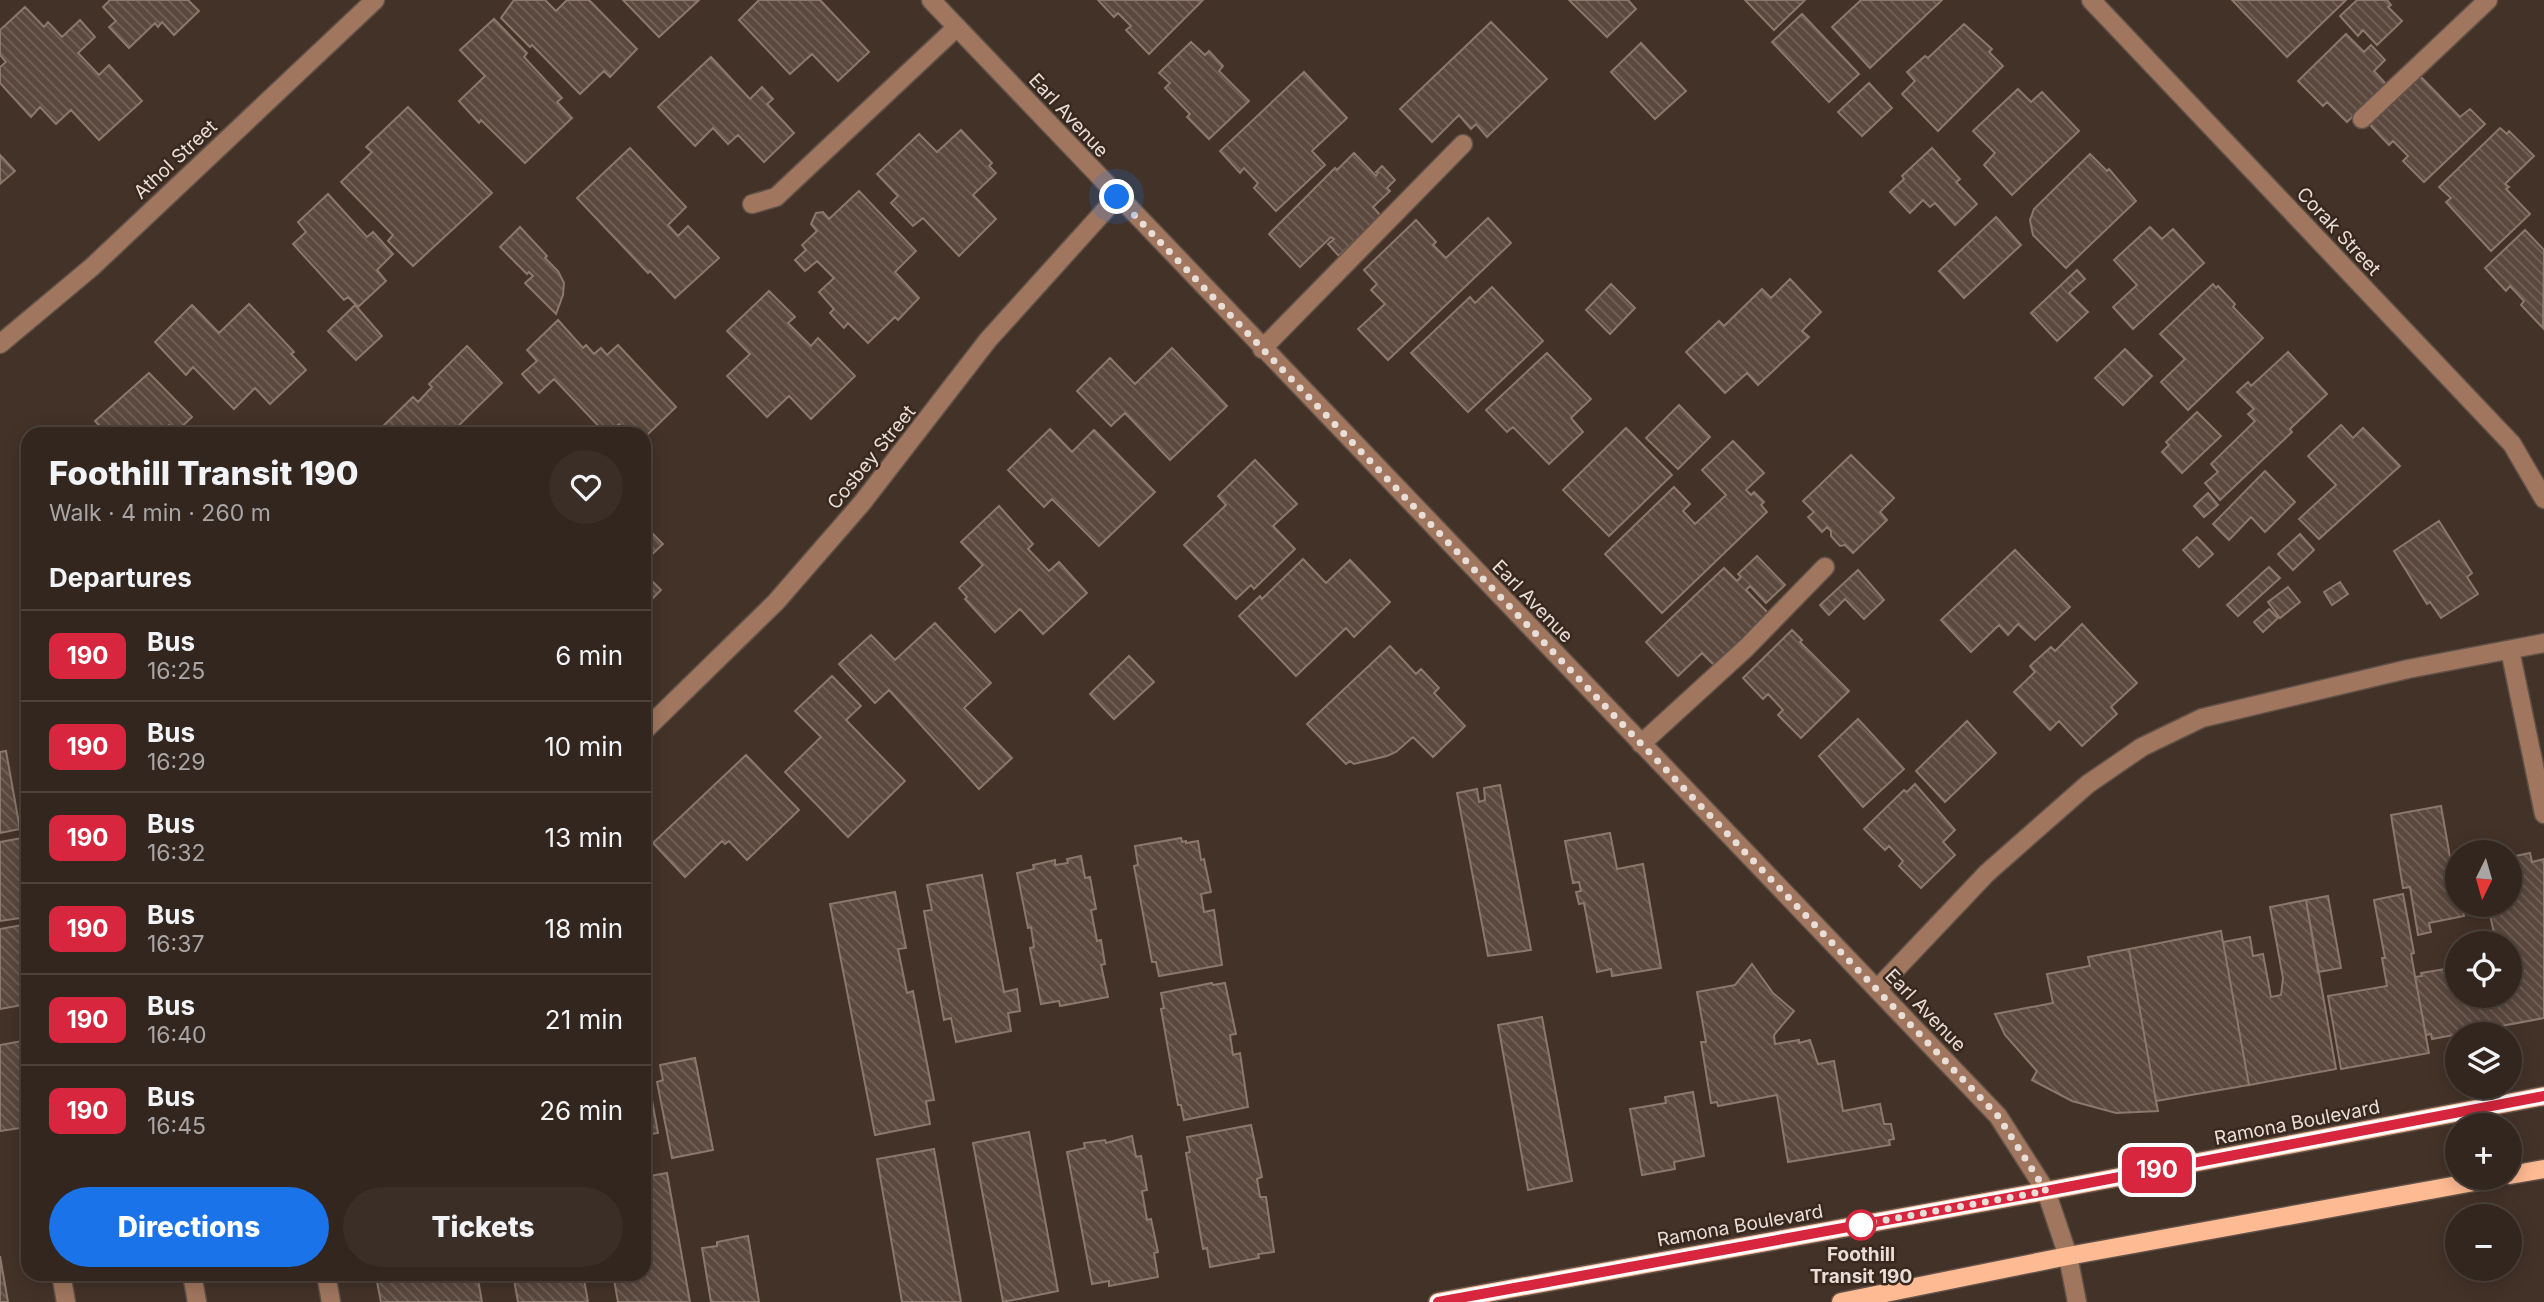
<!DOCTYPE html>
<html lang="en">
<head>
<meta charset="utf-8">
<style>
	body { margin:0; font-family:Inter,sans-serif; background:#3a2e27; color:#f1f3f6; height:100vh; display:flex; flex-direction:column; font-size:26px; white-space:nowrap }
	* { box-sizing:border-box; margin:0 }
	p { font-size:23px; color:#a8a5a4 }
	.icon { flex:none; width:38px; height:38px; fill:none; stroke:currentColor; stroke-width:2; stroke-linecap:round; stroke-linejoin:round }
	.map { position:relative; flex:1; overflow:hidden }
	.drawer { position:absolute; left:21px; top:427px; width:630px; height:854px; display:flex; flex-direction:column; background:#32261e; border-radius:21px; box-shadow:0 4px 18px #0003,0 0 0 2px #4d433c }
	.drawer>* { flex:none }
	.badge { padding:0 14px; border-radius:10px; font-size:24px; line-height:46px }
	.needle { width:46px; rotate:185deg }
	.controls { position:absolute; left:2445px; top:840px; display:grid; gap:14px }
	.controls a { display:grid; place-items:center; width:77px; height:77px; border-radius:50%; background:#32261e; box-shadow:0 4px 18px #0003,0 0 0 2px #4d433c; font-size:35px }
	.you { position:absolute; width:35px; height:35px; margin:-18px; border:5px solid #fff; border-radius:50%; background:#1a73e8; box-shadow:0 0 0 10px #1a73e833 }
	.map>.badge { position:absolute; translate:-50% -50%; box-shadow:0 0 0 4px #fff }
	h2 { padding:0 28px; font-size:26px; line-height:63px }
	.round { display:grid; place-items:center; flex:none; width:74px; height:74px; border-radius:37px; background:#3a2e27 }
	.headline { display:flex; align-items:center; justify-content:space-between; height:119px; padding:0 28px }
	h1 { font-size:33px; font-weight:800; line-height:52px }
	.cta { display:flex; gap:14px; margin-top:auto; padding:14px 28px }
	.cta a { flex:1; height:80px; border-radius:42px; background:#1a73e8; color:#fff; font-size:28px; font-weight:800; line-height:80px; text-align:center }
	.cta a+a { background:#3a2e27; color:#f1f3f6 }
	ul { padding:0; list-style:none }
	li { display:flex; align-items:center; gap:21px; height:91px; padding:0 28px; border-top:2px solid #4d433c }
	li div { flex:1 }
	li b { display:block; font-size:26px }
	li em { font-style:normal }
	li .badge { min-width:77px; font-weight:700; text-align:center }
	.map>svg:first-child { display:block }
	.building { fill:url(#building-back-hatch); stroke:#8b776c; stroke-width:2 }
	.lines { fill:none; stroke-linecap:round; stroke-linejoin:round }
	.minor-casing { stroke:#615148; stroke-width:21 }
	.major-casing { stroke:#615148; stroke-width:21 }
	.minor { stroke:#a0765e; stroke-width:18 }
	.major { stroke:#feba93; stroke-width:18 }
	.line-casing { stroke:#fff; stroke-width:16 }
	.line { stroke:#d7263d; stroke-width:10 }
	.walk { stroke:#e8ddd7; stroke-width:7; stroke-dasharray:0 12.6 }
	.stop-dot { fill:#fff; stroke:#d7263d; stroke-width:3.5 }
	.labels { text-anchor:middle; stroke-width:5; stroke-linejoin:round; paint-order:stroke }
	.street-label { font-size:19px; fill:#e8ddd7; stroke:#38281e }
	.stop-label { font-size:19px; font-weight:bold; fill:#e8ddd7; stroke:#38281e }
</style>
</head>
<body>
<div class="map">
<svg width="2544" height="1302" viewBox="0 0 2544 1302">
	<defs>
		<pattern id="building-back-hatch" width="6" height="6" patternUnits="userSpaceOnUse" patternTransform="scale(1.75)"><rect width="6" height="6" fill="#5a483e"/><path d="M-1 5l2 2M0 0l6 6M5-1l2 2" fill="none" stroke="#726259"/></pattern>
	</defs>
	<rect width="100%" height="100%" fill="#433228"/>
	<path class="building" d="M110 0H188L199 11 174 35 162 22 158 27 155 23 129 48 109 27 116 21 103 7Z
		M514 0H545L556 11 567 0H589L637 49 610 77 604 71 580 94 532 45 530 47 501 18Z
		M623 0H699L659 37Z
		M759 0H820L869 52 838 81 812 54 790 74 739 20Z
		M1098 0H1203L1149 54 1126 30 1131 26 1118 13 1114 17Z
		M1569 0H1628L1636 9 1607 37Z
		M1745 0H1805L1774 30Z
		M1861 0H1942L1870 68 1832 27Z
		M2232 0H2346L2287 57Z
		M2357 0H2387L2391 5 2388 7 2402 21 2377 45 2363 30 2358 36 2340 16Z
		M25 7 44 27 48 22 62 37 80 20 95 37 78 53 99 75 109 65 142 101 99 140 71 110 56 124 40 107 31 117 0 83V67L6 62 0 55V30Z
		M1802 14 1859 74 1829 102 1772 42Z
		M494 19 527 53 524 57 562 98 557 102 572 118 525 163 481 120 479 123 459 101 485 76 460 50Z
		M1491 22 1547 79 1487 137 1476 124 1471 129 1459 115 1432 142 1400 109Z
		M1964 24 1992 49 1989 52 2003 66 1938 131 1902 94 1915 81 1907 72 1925 56 1928 58Z
		M2346 34 2364 52 2371 45 2385 60 2374 71 2386 84 2347 122 2327 102 2323 106 2298 81Z
		M1191 42 1205 55 1209 51 1223 66 1219 71 1249 101 1209 139 1187 117 1190 114 1165 88 1170 83 1159 73Z
		M1641 43 1686 91 1655 119 1611 72Z
		M711 57 750 99 762 87 773 99 767 104 794 133 764 162 738 135 728 144 713 128 695 146 658 107Z
		M1304 72 1347 118 1312 151 1325 165 1276 211 1254 188 1258 183 1244 168 1240 173 1220 151Z
		M2420 76 2460 117 2470 109 2485 124 2424 182 2403 161 2408 156 2393 141 2389 145 2369 124Z
		M1869 83 1892 108 1862 136 1838 112Z
		M2018 89 2031 102 2042 92 2079 131 2012 195 1984 165 1995 153 1973 131Z
		M408 107 492 193 413 266 388 241 393 235 341 182 372 152 366 147Z
		M2500 128 2507 134 2509 131 2534 156 2505 184 2509 187 2506 189 2530 214 2491 251 2446 202 2451 198 2439 187Z
		M961 130 992 163 989 166 996 173 973 195 996 219 959 256 923 218 913 226 891 203 898 196 877 174 919 134 937 152Z
		M630 148 686 207 668 225 678 236 688 226 719 258 675 298 650 271 648 273 577 198Z
		M1932 148 1960 179 1956 182 1977 204 1955 225 1935 203 1930 207 1923 200 1910 213 1890 192 1904 179 1902 176Z
		M1354 153 1376 176 1378 173 1376 172 1382 166 1395 180 1387 188 1390 191 1373 207 1381 216 1339 256 1328 244 1334 239 1331 237 1300 267 1269 234 1335 168 1337 170Z
		M2090 154 2107 171 2109 169 2136 201 2066 268 2033 235 2030 220 2034 209Z
		M0 155 15 171 0 184Z
		M859 191 916 251 895 272 919 298 898 320 895 317 868 343 848 323 844 328 830 313 834 309 819 292 834 278 817 261 805 271 795 260 806 250 802 245 817 231 811 224 816 213 823 212 829 219Z
		M328 194 367 237 373 232 393 254 377 270 386 281 358 307 348 297 344 300 293 244 306 232 298 222Z
		M1996 217 2021 245 1964 298 1939 271Z
		M1488 218 1511 243 1388 360 1358 329 1385 304 1371 290 1377 284 1364 270 1416 220 1436 242 1433 245 1446 258Z
		M520 227 547 256 545 258 558 271 564 283 563 295 556 314 525 283 533 276 529 272 527 274 500 247Z
		M2150 227 2162 239 2173 229 2204 263 2133 329 2113 307 2137 285 2114 260Z
		M2525 230 2544 250 2543 328 2521 305 2524 301 2510 286 2506 291 2485 268Z
		M2077 270 2085 279 2069 293 2088 312 2057 341 2031 313Z
		M1790 279 1821 312 1802 331 1809 337 1758 385 1747 373 1725 393 1686 352 1719 321 1724 326 1762 289 1771 298Z
		M1611 284 1635 308 1610 334 1586 310Z
		M2213 284 2216 288 2218 286 2235 304 2233 307 2263 338 2188 410 2161 382 2185 359 2160 334Z
		M1492 287 1543 341 1468 412 1411 353 1470 297 1475 303Z
		M769 291 795 317 788 323 811 346 818 338 855 376 811 419 789 396 767 417 727 376 750 354 727 331Z
		M249 304 294 352 291 354 306 370 270 404 255 388 234 409 193 367 186 375 155 342 192 305 219 333Z
		M355 305 382 336 356 360 328 331Z
		M558 320 583 348 586 345 594 354 601 348 607 355 618 345 676 407 644 438V434H629L619 424 606 434 554 379 539 393 522 374 537 361 527 350Z
		M467 346 502 383 450 434H375L413 397 418 402 432 387 429 384Z
		M1172 348 1227 406 1170 460 1125 413 1111 426 1077 391 1110 358 1135 384Z
		M2125 349 2152 376 2123 405 2095 378Z
		M2288 352 2327 394 2290 429 2292 432 2220 500 2205 483 2218 472 2211 464 2255 421 2248 414 2254 409 2237 392 2248 382 2251 386Z
		M1547 353 1591 399 1571 418 1583 432 1549 464 1513 427 1507 432 1486 410Z
		M149 373 192 417 176 432 169 425 159 434H107L95 421Z
		M1679 405 1710 437 1678 469 1646 438Z
		M2197 412 2221 436 2182 473 2162 452 2169 445 2166 442Z
		M2341 425 2353 438 2363 428 2400 466 2319 539 2299 519 2336 485 2308 456Z
		M1626 428 1672 475 1609 536 1563 490Z
		M1050 429 1072 452 1094 430 1155 492 1099 546 1052 499 1044 507 1008 470Z
		M1733 441 1764 473 1746 490 1751 495 1754 492 1764 502 1761 505 1767 512 1662 613 1605 554 1674 487 1690 504 1683 511 1695 524 1726 495 1702 470Z
		M1851 455 1894 498 1880 512 1887 520 1853 553 1845 545 1840 546 1831 536V531L1827 527 1822 532 1808 517 1814 512 1803 501Z
		M1255 460 1297 504 1273 526 1295 549 1254 589 1251 585 1236 599 1184 545 1226 505 1218 496Z
		M2265 471 2295 502 2265 532 2251 517 2229 540 2213 524Z
		M2208 493 2218 505 2204 517 2194 506Z
		M999 506 1033 544 1028 549 1049 571 1059 562 1087 593 1043 634 1020 609 995 632 965 599 967 597 959 588 983 565 961 542Z
		M2439 521 2472 573 2467 577 2478 594 2441 618 2430 602 2427 604 2394 551Z
		M644 525 663 544 644 562Z
		M2300 534 2314 550 2293 570 2278 554Z
		M2197 537 2213 554 2199 567 2183 550Z
		M2015 550 2070 607 2035 640 2018 624 2008 635 1999 625 1971 652 1941 620Z
		M1757 556 1785 585 1766 603 1750 586 1746 590 1771 616 1717 668 1702 653 1678 676 1646 642 1724 568 1737 581 1741 577 1738 574Z
		M1303 559 1326 583 1350 560 1390 602 1354 637 1346 628 1296 676 1239 616 1260 596 1262 599Z
		M2269 567 2280 578 2238 616 2227 605Z
		M1858 570 1884 600 1864 619 1845 599 1829 615 1820 605Z
		M644 573 661 590 644 607Z
		M2340 582 2348 594 2332 605 2324 592Z
		M2288 587 2300 602 2280 618 2268 602Z
		M2269 609 2278 618 2263 632 2254 622Z
		M935 623 991 683 964 708 1012 758 979 789 889 690 875 703 839 664 871 635 895 660Z
		M2082 624 2137 683 2111 707 2117 714 2082 746 2059 721 2050 730 2014 692 2035 672 2030 666 2051 647 2055 651Z
		M1792 630 1802 640 1800 642 1849 691 1801 738 1778 715 1783 710 1768 694 1763 699 1743 678Z
		M1390 646 1416 674 1421 669 1439 688 1434 693 1465 726 1433 757 1413 737 1396 752 1387 756 1354 764 1350 761 1346 764 1307 724Z
		M1129 656 1154 682 1114 719 1090 694Z
		M832 676 861 706 846 720 905 781 848 837 785 772 821 737 795 711Z
		M1858 719 1904 769 1863 807 1819 756Z
		M1967 721 1996 753 1945 802 1916 771Z
		M6 751 20 829 0 833V752Z
		M746 755 799 810 747 860 729 841 725 844 722 841 685 877 653 843Z
		M1915 784 1955 830 1943 842 1955 855 1921 888 1899 866 1903 861 1889 846 1885 850 1864 829 1904 790 1907 792Z
		M1500 785 1531 950 1488 956 1457 793 1477 789 1479 802 1485 800 1484 788Z
		M2441 806 2454 880 2457 879V905H2462L2464 916 2429 923 2431 932 2418 935 2410 887 2403 888 2391 815Z
		M1610 833 1617 869 1643 864 1661 968 1612 976 1611 969 1597 972 1584 903 1579 904 1576 892 1581 891 1579 882 1573 883 1565 841Z
		M22 838 28 872V917L0 921V842Z
		M1181 838 1182 842 1186 841V843L1198 841 1201 860 1204 859 1211 892 1201 894 1204 912 1214 910 1222 965 1159 976 1156 962H1152L1134 866 1138 865 1135 846Z
		M2530 853 2532 862 2544 859V1018L2432 1039 2431 1034 2426 1035 2415 977 2422 976 2421 973 2457 967V965V996H2510V943H2496L2488 905H2510V867L2517 865 2515 856Z
		M1081 856 1085 878 1090 877 1096 909 1091 910 1097 941 1101 940 1105 964 1101 965 1108 997 1060 1006 1059 1001 1041 1004 1030 948 1034 947 1031 927 1028 928 1017 873 1034 869 1033 865 1055 860V865L1068 863 1067 859Z
		M982 875 1004 992 1017 989 1020 1011 1008 1013 1011 1031 956 1042 951 1018 944 1020 924 911 932 910 927 885Z
		M895 892 906 948 898 949 907 993 913 991 934 1100 926 1101 930 1124 875 1135 830 904Z
		M2403 894 2414 953 2411 954 2429 1053 2341 1069 2328 996 2387 986 2382 958H2385L2374 900Z
		M2328 896 2341 968 2318 972 2306 900Z
		M2306 900 2336 1069 2249 1085 2223 942 2250 937 2253 956 2263 954 2271 997 2281 995 2283 978 2270 907Z
		M28 924V1004L0 1009V929Z
		M2221 931 2249 1085 2156 1101 2129 949Z
		M2129 949 2156 1101 2158 1111 2116 1113 2072 1101 2032 1080 2037 1071 2005 1035 1995 1014 2053 1003 2047 974 2090 966 2088 957Z
		M1752 964 1773 993 1794 1011 1774 1035 1775 1044 1799 1040V1043L1810 1040 1818 1064 1834 1061 1843 1111 1880 1104 1884 1124H1891L1894 1139 1889 1140 1890 1145 1788 1162 1777 1095 1718 1106 1717 1102 1711 1103 1701 1042H1706L1697 992 1735 985Z
		M1212 983 1213 985 1225 983 1236 1034 1230 1035 1233 1055 1240 1053 1248 1107 1184 1120 1181 1105H1178L1161 1009 1164 1008 1161 993Z
		M1542 1017 1572 1181 1528 1190 1498 1025Z
		M28 1040V1127L0 1131V1045Z
		M644 1057 658 1133 644 1135Z
		M695 1058 713 1150 672 1158 657 1082 663 1080 660 1065Z
		M1693 1092 1704 1156 1674 1162 1675 1169 1642 1175 1630 1109 1666 1103 1665 1097Z
		M1251 1125 1262 1177 1257 1179 1260 1197H1266L1274 1252 1258 1254 1259 1258 1210 1267 1207 1248 1203 1249 1186 1153 1190 1152 1187 1137Z
		M1029 1132 1058 1291 1003 1302 973 1143Z
		M1132 1136 1136 1157 1141 1156 1147 1190 1142 1191 1147 1220 1151 1219 1158 1252 1154 1253 1158 1277 1109 1286V1281L1092 1284 1067 1152 1085 1148 1084 1143 1105 1140 1106 1143Z
		M934 1149 961 1302H902L877 1159Z
		M667 1173 690 1302H618L613 1274H644V1177Z
		M748 1236 759 1302H711L702 1248 717 1246V1242Z
		M0 1256 8 1302H0Z
		M376 1274H477L482 1302H381L377 1282 380 1281 379 1276H376Z
		M513 1274H583L588 1302H518Z"/>
	<g class="lines">
		<g class="minor-casing">
			<path id="minor" d="M931 0 1998 1116 2046 1191 2068 1256 2077 1302
				M2091 0 2512 444 2544 499
				M2362 119 2488 0
				M752 204 776 197 957 27
				M0 344 92 267 375 0
				M1262 349 1463 144
				M2510 650 2544 814
				M644 731 776 602 862 503 988 340 1117 197
				M1641 744 1746 648 1825 567
				M1877 989 1987 873 2088 784 2142 747 2202 718 2408 669 2544 643
				M61 1274 66 1302
				M192 1274 197 1302
				M326 1274 331 1302"/>
		</g>
		<g class="major-casing">
			<path id="major" d="M2510 1175 2544 1169
				M1438 1302 2046 1191 2544 1096
				M1841 1302 2068 1256 2496 1178"/>
		</g>
		<use href="#minor" class="minor"/>
		<use href="#major" class="major"/>
	</g>
	<g class="lines">
		<g class="line-casing">
			<path id="line" d="M1438 1302 2046 1191 2544 1096"/>
		</g>
		<use href="#line" class="line"/>
		<path class="walk" d="M1117 197 1998 1116 2046 1191 1853 1226 1861 1225"/>
	</g>
	<circle class="stop-dot" cx="1861" cy="1225" r="14"/>
	<g class="labels">
		<g class="street-label">
			<text transform="translate(1069 115) rotate(47)" y="7">Earl Avenue</text>
			<text transform="translate(175 159) rotate(-43)" y="7">Athol Street</text>
			<text transform="translate(2339 231) rotate(47)" y="7">Corak Street</text>
			<text transform="translate(871 457) rotate(-51)" y="7">Cosbey Street</text>
			<text transform="translate(1533 601) rotate(46)" y="7">Earl Avenue</text>
			<text transform="translate(1926 1010) rotate(46)" y="7">Earl Avenue</text>
			<text transform="translate(2297 1122) rotate(-11)" y="7">Ramona Boulevard</text>
			<text transform="translate(1740 1225) rotate(-10)" y="7">Ramona Boulevard</text>
		</g>
		<g class="stop-label">
			<text x="1861" y="1261">Foothill<tspan x="1861" dy="22">Transit 190</tspan></text>
		</g>
	</g>
</svg>
<div class="controls">
<a><svg class="needle" viewBox="-14 -14 28 28"><path d="M0-13l5 13h-10z" fill="#e53935"/><path d="M0 13l5-13h-10z" fill="#a8a5a4"/></svg></a>
<a><svg class="icon" aria-label="locate" viewBox="0 0 24 24"><circle cx="12" cy="12" r="6"/><path d="M12 2v4M12 18v4M2 12h4M18 12h4"/></svg></a>
<a><svg class="icon" aria-label="layers" viewBox="0 0 24 24"><path d="M12 4l9 5-9 5-9-5zM3 14l9 5 9-5"/></svg></a>
<a>+</a>
<a>−</a>
</div>
<div class="you" style="left:1117px;top:197px"></div>
<b class="badge" style="left:2157px;top:1170px;background:#d7263d;color:#fff">190</b>
<section class="drawer">
<div class="headline"><div><h1>Foothill Transit 190</h1><p>Walk · 4 min · 260 m</p></div><a class="round"><svg class="icon" aria-label="heart" viewBox="0 0 24 24"><path d="M12 20l-8-8c-3-5 5-10 8-4 3-6 11-1 8 4z"/></svg></a></div>
<h2>Departures</h2>
<ul>
<li><span class="badge" style="background:#d7263d;color:#fff">190</span><div><b>Bus</b><p>16:25</p></div><em>6 min</em></li>
<li><span class="badge" style="background:#d7263d;color:#fff">190</span><div><b>Bus</b><p>16:29</p></div><em>10 min</em></li>
<li><span class="badge" style="background:#d7263d;color:#fff">190</span><div><b>Bus</b><p>16:32</p></div><em>13 min</em></li>
<li><span class="badge" style="background:#d7263d;color:#fff">190</span><div><b>Bus</b><p>16:37</p></div><em>18 min</em></li>
<li><span class="badge" style="background:#d7263d;color:#fff">190</span><div><b>Bus</b><p>16:40</p></div><em>21 min</em></li>
<li><span class="badge" style="background:#d7263d;color:#fff">190</span><div><b>Bus</b><p>16:45</p></div><em>26 min</em></li>
</ul>
<div class="cta"><a>Directions</a><a>Tickets</a></div>
</section>
</div>
</body>
</html>
